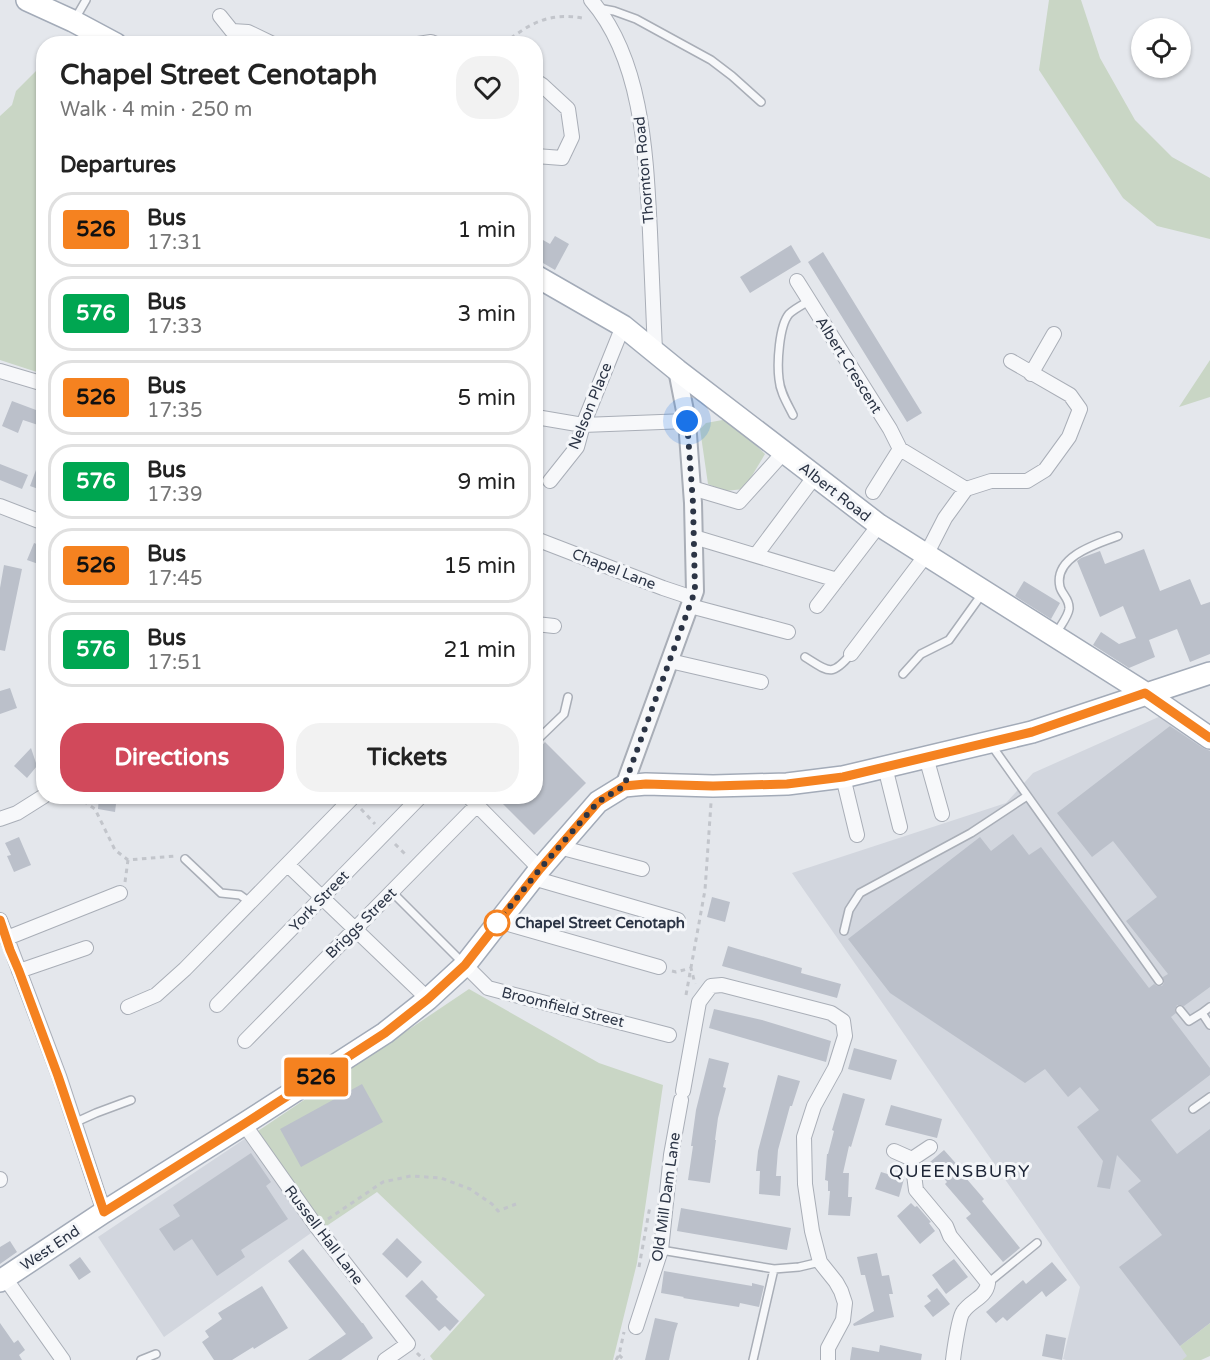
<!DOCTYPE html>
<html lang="en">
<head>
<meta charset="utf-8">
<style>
	body { margin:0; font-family:"Varela Round",sans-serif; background:#f2f2f2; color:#222; height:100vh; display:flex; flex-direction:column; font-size:22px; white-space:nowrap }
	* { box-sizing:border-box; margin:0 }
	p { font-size:20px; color:#767676 }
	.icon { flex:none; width:33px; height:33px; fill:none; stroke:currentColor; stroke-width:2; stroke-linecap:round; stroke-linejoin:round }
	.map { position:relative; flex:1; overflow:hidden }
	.details { position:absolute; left:36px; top:36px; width:507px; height:768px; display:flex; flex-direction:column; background:#fff; border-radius:24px; box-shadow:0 2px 4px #0004 }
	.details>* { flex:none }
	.badge { padding:0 12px; border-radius:4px; font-size:21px; line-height:39px }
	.controls { position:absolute; left:1131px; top:18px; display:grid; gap:12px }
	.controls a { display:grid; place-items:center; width:60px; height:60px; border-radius:50%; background:#fff; box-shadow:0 2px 4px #0004; font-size:30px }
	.you { position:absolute; width:30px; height:30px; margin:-15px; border:4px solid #fff; border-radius:50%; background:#1a73e8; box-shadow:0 0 0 9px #1a73e833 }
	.map>.badge { position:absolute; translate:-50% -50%; box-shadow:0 0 0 3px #fff }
	h2 { padding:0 24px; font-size:22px; line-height:54px }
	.round { display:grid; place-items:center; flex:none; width:63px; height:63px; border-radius:24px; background:#f2f2f2 }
	.headline { display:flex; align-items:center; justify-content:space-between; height:102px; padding:0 24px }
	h1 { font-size:28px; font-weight:700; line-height:45px }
	.primary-button { display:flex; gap:12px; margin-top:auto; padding:12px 24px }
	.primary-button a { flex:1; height:69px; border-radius:24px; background:#d1495b; color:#fff; font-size:24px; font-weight:700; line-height:69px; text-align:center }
	.primary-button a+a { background:#f2f2f2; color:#222 }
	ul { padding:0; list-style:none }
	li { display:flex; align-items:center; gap:18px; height:75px; margin:0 12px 9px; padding:0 12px; border:3px solid #e0e0e0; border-radius:24px }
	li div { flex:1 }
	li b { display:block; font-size:22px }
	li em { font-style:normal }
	li .badge { min-width:66px; font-weight:700; text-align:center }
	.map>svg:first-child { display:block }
	.built { fill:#d2d6de }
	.green { fill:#c9d6c5 }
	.building { fill:#bbc0ca }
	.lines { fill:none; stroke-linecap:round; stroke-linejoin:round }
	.service-casing { stroke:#a9aeb7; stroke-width:10 }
	.minor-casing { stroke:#a9aeb7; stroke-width:16 }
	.tertiary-casing { stroke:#a9aeb7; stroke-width:20 }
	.primary-casing { stroke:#a3abb8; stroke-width:24 }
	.path { stroke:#c2c5cb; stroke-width:3; stroke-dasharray:4.5 4.5; stroke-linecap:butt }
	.service { stroke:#f7f8fa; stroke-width:7 }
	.minor { stroke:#f7f8fa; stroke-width:14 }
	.tertiary { stroke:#f7f8fa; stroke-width:16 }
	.primary { stroke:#fff; stroke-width:21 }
	.line-casing { stroke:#fff; stroke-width:14 }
	.line { stroke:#f58220; stroke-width:9 }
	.walk { stroke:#2b3445; stroke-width:6; stroke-dasharray:0 10.8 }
	.stop-dot { fill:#fff; stroke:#f58220; stroke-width:3 }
	.labels { text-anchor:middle; stroke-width:6; stroke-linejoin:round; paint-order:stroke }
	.street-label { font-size:15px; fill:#2b3445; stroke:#f4f6f9 }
	.stop-label { font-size:15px; font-weight:bold; fill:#2b3445; stroke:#f4f6f9; text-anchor:start }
	.quarter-label { font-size:18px; letter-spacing:1.5px; fill:#1d2536; stroke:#f4f6f9 }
</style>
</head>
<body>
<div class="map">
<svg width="1210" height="1360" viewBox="0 0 1210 1360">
	<rect width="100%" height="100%" fill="#e4e7ec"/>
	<path class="built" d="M1163 715 1210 749V1323L1180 1346 1188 1356 1182 1360H1066L1063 1359 1080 1287 792 873 1006 803 1033 773Z
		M246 1138 311 1233 164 1337 98 1237Z"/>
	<path class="green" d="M1049 0H1081L1100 58 1135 120 1172 157 1210 178V239L1157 226 1123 198 1039 70Z
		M43 65H44L43 374 0 360V116L12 105 16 91 41 66Z
		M1210 360V397L1179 407Z
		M728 419 765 454 744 489 725 491 708 484 700 429 706 423Z
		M469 989 599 1063 663 1085 637 1263 613 1360H433L430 1356 485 1295 377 1192 325 1227 258 1131Z
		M1210 1323V1356L1201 1360H1182L1187 1356 1180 1346Z"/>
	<path class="building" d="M536 236 550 244 555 236 569 244 555 270 536 259Z
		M791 245 801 262 750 293 740 277Z
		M823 252 922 413 907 422 808 262Z
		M12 401 44 413V427L23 420 18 433 2 426Z
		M42 454H44V491L30 486Z
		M0 464 28 475 22 489 0 480Z
		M34 543 44 547V566L27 560Z
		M1144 549 1160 591 1190 579 1201 605 1210 602V654L1190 662 1177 629 1149 640 1155 657 1129 668 1093 645 1101 632 1119 644 1136 638 1123 606 1100 617 1077 561 1081 558 1100 551 1105 564Z
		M4 565 22 569 5 651 0 650V588Z
		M1024 581 1060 603 1051 619 1015 596Z
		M10 688 17 708 0 714V691Z
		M1170 726 1203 748 1210 751V987L1184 1006 1181 1005H1177L1175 1009 1176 1013 1171 1017 1210 1068V1075L1151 1120 1177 1154 1210 1129V1323L1180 1346 1119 1267 1162 1235 1128 1191 1141 1181 1117 1155 1110 1189 1097 1187 1103 1161 1077 1127 1099 1110 1080 1087 1068 1097 1045 1069 1025 1083 890 993 848 939 980 837 991 851 1013 834 1029 855 1041 847 1149 988 1154 984 1157 986H1162L1164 983 1163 977 1168 974 1126 921 1157 897 1113 841 1092 857 1057 813Z
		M545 742 586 783 534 835 495 796H536V752Z
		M31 748 37 766 27 778 14 766Z
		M99 796H117L115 812 98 809Z
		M19 837 31 865 14 872 7 856 11 855 5 843Z
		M712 897 730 902 725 922 707 917Z
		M728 946 802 968 801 973 841 984 837 998 722 966Z
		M714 1009 762 1020 831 1041 826 1062 709 1028Z
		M854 1048 897 1060 891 1080 848 1069Z
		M709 1058 729 1063 723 1087 726 1088 718 1118 715 1140H716L710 1183 688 1180 693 1146H691L696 1110Z
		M778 1075 800 1081 792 1106H790L778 1150 776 1176H781L780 1196 759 1194 760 1171H756L758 1151Z
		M362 1084 383 1122 301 1167 280 1129Z
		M843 1093 865 1099 851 1147 849 1146 843 1173H849L848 1197H852L850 1216 828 1215 830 1191H828V1181L825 1180 827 1154H828L834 1131 832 1130Z
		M891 1105 942 1119 937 1138 885 1125Z
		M944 1150 960 1168 959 1170 984 1199 982 1201 1020 1248 1003 1262 966 1218 971 1214 945 1184 947 1182 930 1162Z
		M251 1153 271 1182 266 1186 288 1219 241 1250 245 1257 217 1276 192 1239 174 1251 159 1229 180 1216 173 1205Z
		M881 1172 904 1179 899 1197 875 1189Z
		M911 1203 915 1207 917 1206 931 1222 929 1223 935 1231 920 1244 897 1216Z
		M681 1208 791 1228 787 1250 677 1231Z
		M397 1238 422 1262 407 1278 382 1254Z
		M10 1241 17 1252 0 1264V1247Z
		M303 1249 362 1323H363L373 1338 341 1360H308L346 1334 288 1261Z
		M877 1253 882 1276 889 1275 893 1294H889L894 1317 854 1326 853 1324 874 1311 865 1275H861L857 1257Z
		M80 1257 91 1272 79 1280 69 1265Z
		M954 1259 968 1277 946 1294 932 1275Z
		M1052 1262 1067 1280 1046 1297 1042 1291 1007 1321 1003 1317 996 1323 986 1312 1023 1280 1026 1284Z
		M664 1271 752 1286V1283L764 1286 759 1307 740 1303 739 1307 683 1298 684 1297 661 1293Z
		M422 1280 438 1297 436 1299 459 1321 450 1331 445 1326 439 1331 405 1296Z
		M262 1286 288 1328 254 1349 253 1347 232 1360H214L202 1342 209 1337 205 1331 222 1319 218 1313Z
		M937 1288 950 1304 933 1317 924 1306 931 1301 927 1296Z
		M655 1318 678 1323 675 1332 669 1360H645Z
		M0 1323 14 1343 18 1340 25 1350 19 1355 22 1360H0Z
		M1046 1334 1066 1338 1062 1360 1042 1356Z
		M880 1345 922 1354 921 1360H850L852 1347 879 1352Z"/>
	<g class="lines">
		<g class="service-casing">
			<path id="service" d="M598 8 614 11 636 19 711 60 732 76 761 102
				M75 19 86 0
				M793 415C787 403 780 392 779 379 777 363 779 326 789 314 794 309 802 305 809 301
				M1056 634C1060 626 1068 617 1069 609 1070 599 1062 595 1060 587 1053 557 1096 544 1118 536
				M805 657C828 671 831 678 851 654
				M903 674 921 654 949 640 982 594
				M536 741 564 714 568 697
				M992 746 1159 981
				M185 859 221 893 240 895 251 903
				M392 892 463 963
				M844 931 849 910 860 893 971 833 1027 796
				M1210 1007 1202 1013 1210 1025
				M1180 1010 1189 1021 1202 1013
				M1193 1109 1210 1097
				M74 1123 96 1113 131 1100
				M661 1250 774 1269 799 1267 820 1262
				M988 1283 1037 1243
				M141 1360 156 1354
				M753 1360 774 1269"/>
		</g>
		<g class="minor-casing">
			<path id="minor" d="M591 0C643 60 646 156 650 232 652 272 653 312 655 351
				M220 16 232 31 248 32 273 44
				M418 44 431 42 436 44
				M536 81 542 85 568 109 572 137 562 158 536 156
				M797 281 890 429 900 449 873 492
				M0 371 44 384
				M1031 374 1054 334
				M536 417 583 425 687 421
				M900 449 966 489
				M550 481 577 447 583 425 623 326
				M692 488 739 502 784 452
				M0 506 44 523
				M694 537 837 580
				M536 539 663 588 693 598
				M756 555 815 476
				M690 606 788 632
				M817 606 879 525
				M536 624 554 626
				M851 654 926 555 945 518 966 489 991 481H1027L1045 470 1069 437 1080 409 1070 395 1011 361
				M670 661 761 682
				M926 757 942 814
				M885 767 900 827
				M843 777 857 835
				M468 796 540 869
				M0 819 17 813 44 796
				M559 847 642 869
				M288 865 428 999
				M533 878 678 920
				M0 920 59 1076 104 1212
				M498 921 659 967
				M7 938 120 893
				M465 965 488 988 669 1035
				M19 971 86 948
				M217 1005 421 796
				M128 1007 156 995 185 969 354 796
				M245 1041 477 805
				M683 1091 699 1002 711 986 722 985 831 1013 843 1021 845 1036 835 1068 814 1106 804 1137 805 1184 812 1231 820 1262 836 1282 841 1291 845 1303 843 1320 828 1348V1360
				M244 1124 316 1226 408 1344 385 1360
				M930 1147 912 1159 916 1190 946 1226 950 1236 988 1283C986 1298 971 1300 963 1312 959 1317 954 1351 953 1360
				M894 1151 912 1159
				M0 1179V1180
				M5 1278 63 1360
				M636 1327 661 1250 671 1155 681 1100"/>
		</g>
		<g class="tertiary-casing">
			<path id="tertiary" d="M624 786 695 591 693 503 687 421 677 370"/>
		</g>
		<g class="primary-casing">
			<path id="primary" d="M27 0 73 21 116 44
				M536 276 623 326 677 370 879 525 1145 693 1210 738
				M0 1281 104 1212 244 1124 385 1033 428 999 465 965 540 869 598 802 624 786 646 784 713 786 787 784 843 777 1032 732 1210 673"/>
		</g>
		<path class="path" d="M504 44C530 22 553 11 586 19
			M76 796 95 809 115 850 128 860 176 856
			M361 809 375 824
			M395 844 407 856
			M125 882 128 860
			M672 971 676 972 691 968 695 984
			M686 995 705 890 711 803
			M328 1219 383 1182 411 1176 441 1178 470 1189 492 1204 498 1211 516 1204
			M639 1267 650 1206
			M417 1353 424 1360
			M619 1355 624 1360
			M616 1360 619 1355 624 1332"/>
		<use href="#service" class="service"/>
		<use href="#minor" class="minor"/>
		<use href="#tertiary" class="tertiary"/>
		<use href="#primary" class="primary"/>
	</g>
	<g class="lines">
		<g class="line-casing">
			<path id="line" d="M0 920 10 950 19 971 58 1076 104 1212 244 1124 385 1033 428 999 465 965 540 869 598 802 624 786 646 784 713 786 787 784 843 777 1032 732 1145 693 1210 738"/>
		</g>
		<use href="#line" class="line"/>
		<path class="walk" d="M497 923 540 869 598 802 624 786 695 591 693 503 687 421"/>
	</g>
	<circle class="stop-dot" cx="497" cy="923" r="12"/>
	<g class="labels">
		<g class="street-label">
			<text transform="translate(644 170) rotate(-95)" y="5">Thornton Road</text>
			<text transform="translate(849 365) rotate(58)" y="5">Albert Crescent</text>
			<text transform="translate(590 406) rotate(-68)" y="5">Nelson Place</text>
			<text transform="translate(835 492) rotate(38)" y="5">Albert Road</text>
			<text transform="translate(614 569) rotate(21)" y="5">Chapel Lane</text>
			<text transform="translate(319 901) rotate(-46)" y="5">York Street</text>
			<text transform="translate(361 923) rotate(-45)" y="5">Briggs Street</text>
			<text transform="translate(563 1007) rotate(14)" y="5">Broomfield Street</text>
			<text transform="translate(666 1197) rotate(-82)" y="5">Old Mill Dam Lane</text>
			<text transform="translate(324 1235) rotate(53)" y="5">Russell Hall Lane</text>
			<text transform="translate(50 1248) rotate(-34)" y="5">West End</text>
		</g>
		<g class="stop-label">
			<text x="515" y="928">Chapel Street Cenotaph</text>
		</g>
		<g class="quarter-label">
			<text x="960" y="1177">QUEENSBURY</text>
		</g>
	</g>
</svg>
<div class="controls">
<a><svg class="icon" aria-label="locate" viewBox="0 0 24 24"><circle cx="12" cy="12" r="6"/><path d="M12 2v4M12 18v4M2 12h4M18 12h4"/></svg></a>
</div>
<div class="you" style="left:687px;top:421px"></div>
<b class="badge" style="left:316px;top:1077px;background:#f58220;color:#111">526</b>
<section class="details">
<div class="headline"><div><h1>Chapel Street Cenotaph</h1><p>Walk · 4 min · 250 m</p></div><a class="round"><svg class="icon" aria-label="heart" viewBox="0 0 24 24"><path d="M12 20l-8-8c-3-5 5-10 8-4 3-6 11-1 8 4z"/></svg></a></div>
<h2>Departures</h2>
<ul>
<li><span class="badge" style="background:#f58220;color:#111">526</span><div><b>Bus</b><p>17:31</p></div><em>1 min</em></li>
<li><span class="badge" style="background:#00a651;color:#fff">576</span><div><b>Bus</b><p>17:33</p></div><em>3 min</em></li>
<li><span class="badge" style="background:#f58220;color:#111">526</span><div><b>Bus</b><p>17:35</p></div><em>5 min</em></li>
<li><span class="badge" style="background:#00a651;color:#fff">576</span><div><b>Bus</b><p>17:39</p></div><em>9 min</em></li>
<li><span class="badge" style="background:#f58220;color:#111">526</span><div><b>Bus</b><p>17:45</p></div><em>15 min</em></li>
<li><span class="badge" style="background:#00a651;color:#fff">576</span><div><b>Bus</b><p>17:51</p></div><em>21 min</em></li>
</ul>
<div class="primary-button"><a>Directions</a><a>Tickets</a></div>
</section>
</div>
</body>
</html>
